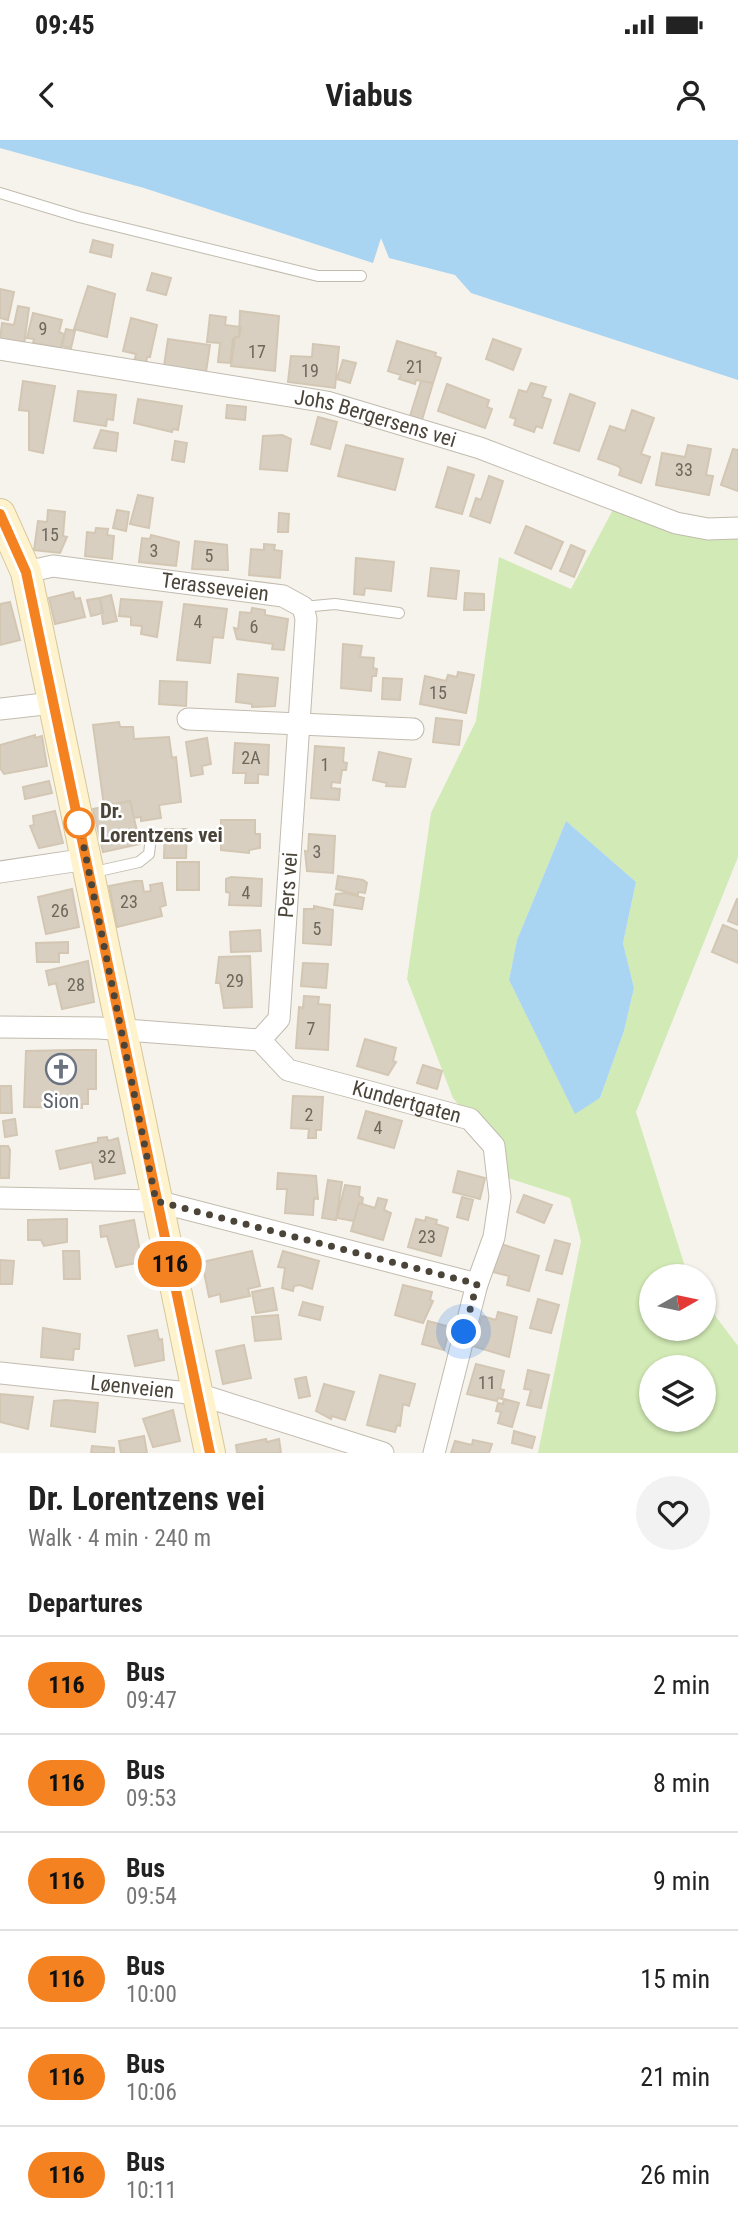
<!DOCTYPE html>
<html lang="en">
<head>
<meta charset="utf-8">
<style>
	body { margin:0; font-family:"Roboto Condensed",sans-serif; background:#f2f2f2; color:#222; height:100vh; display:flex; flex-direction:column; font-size:26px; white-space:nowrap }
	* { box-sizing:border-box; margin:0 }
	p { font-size:23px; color:#767676 }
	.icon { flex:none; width:38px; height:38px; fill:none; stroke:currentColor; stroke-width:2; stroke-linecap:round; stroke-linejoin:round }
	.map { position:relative; height:1313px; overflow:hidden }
	.sheet { display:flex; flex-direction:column; background:#fff; flex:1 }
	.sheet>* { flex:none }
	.badge { padding:0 14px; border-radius:23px; font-size:24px; line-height:46px }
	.needle { width:46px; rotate:81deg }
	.tools { position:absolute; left:639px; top:1124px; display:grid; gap:14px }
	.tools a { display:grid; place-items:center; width:77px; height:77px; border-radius:50%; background:#fff; box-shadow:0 2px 5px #0004; font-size:35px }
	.you { position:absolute; width:35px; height:35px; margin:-18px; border:5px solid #fff; border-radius:50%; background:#1a73e8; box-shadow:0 0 0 10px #1a73e833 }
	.map>.badge { position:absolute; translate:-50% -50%; box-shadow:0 0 0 4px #fff }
	h2 { padding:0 28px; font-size:26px; line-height:63px }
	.round { display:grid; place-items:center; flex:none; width:74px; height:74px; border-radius:37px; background:#f2f2f2 }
	.overview { display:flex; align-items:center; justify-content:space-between; height:119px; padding:0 28px }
	h1 { font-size:33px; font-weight:700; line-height:52px }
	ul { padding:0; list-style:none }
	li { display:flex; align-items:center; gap:21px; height:98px; padding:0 28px; border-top:2px solid #e0e0e0 }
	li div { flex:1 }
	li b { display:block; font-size:26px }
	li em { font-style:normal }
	li .badge { min-width:77px; font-weight:700; text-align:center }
	.status { display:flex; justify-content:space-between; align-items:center; height:49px; padding:0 35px; background:#fff; direction:ltr }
	.status svg { height:19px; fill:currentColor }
	header { display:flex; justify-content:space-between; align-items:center; height:91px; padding:0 28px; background:#fff; font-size:32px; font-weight:700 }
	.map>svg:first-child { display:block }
	.green { fill:#d2eab5; fill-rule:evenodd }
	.water { fill:#a9d4f2 }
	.building { fill:#d8cfc1; stroke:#d3c7b4; stroke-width:2 }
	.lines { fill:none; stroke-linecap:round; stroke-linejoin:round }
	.service-casing { stroke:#c2bbae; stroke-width:12 }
	.minor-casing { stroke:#c2bbae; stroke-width:23 }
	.secondary-casing { stroke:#d6c79b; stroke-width:32 }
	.service { stroke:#fff; stroke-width:10 }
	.minor { stroke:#fff; stroke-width:21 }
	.secondary { stroke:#fff3cd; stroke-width:30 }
	.line-casing { stroke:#fff; stroke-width:16 }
	.line { stroke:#f58220; stroke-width:10 }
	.walk { stroke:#4b4439; stroke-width:7; stroke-dasharray:0 12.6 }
	.stop-dot { fill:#fff; stroke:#f58220; stroke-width:3.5 }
	.labels { text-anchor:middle; stroke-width:5; stroke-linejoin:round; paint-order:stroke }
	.number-label { font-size:18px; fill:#6e675b }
	.street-label { font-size:21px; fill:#4b4439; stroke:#fff }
	.stop-label { font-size:21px; font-weight:bold; fill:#4b4439; stroke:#fff; text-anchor:start }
	.worship-label { font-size:21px; fill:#5b616d; stroke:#fff }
</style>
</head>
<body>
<div class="status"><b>09:45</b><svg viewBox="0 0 49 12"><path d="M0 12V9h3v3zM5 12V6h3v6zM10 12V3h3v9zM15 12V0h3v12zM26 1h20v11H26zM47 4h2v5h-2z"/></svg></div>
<header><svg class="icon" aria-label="back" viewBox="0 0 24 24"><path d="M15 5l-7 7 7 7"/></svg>Viabus<svg class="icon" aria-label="person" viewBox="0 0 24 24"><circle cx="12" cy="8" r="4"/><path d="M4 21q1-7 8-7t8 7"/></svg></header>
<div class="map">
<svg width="738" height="1313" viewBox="0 0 738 1313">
	<rect width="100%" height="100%" fill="#f6f3ec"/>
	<path class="green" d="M617 362 738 388V717L636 972 688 1136H651V1188H704V1161L738 1206V1313H538L581 1101 570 1058 505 1037 470 979 453 958 407 839 431 673 476 581 499 417 571 449ZM566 681 636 742 623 803 634 848 624 891 600 958 575 973 509 840 517 800ZM651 1227H704V1279H651Z"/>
	<path class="water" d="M0 0H738V240L471 153 455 135 389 118 381 98 373 123 144 48 0 8Z
		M566 681 636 742 623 803 634 848 624 891 600 958 575 974 509 840 517 800Z"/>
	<path class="building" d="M93 100 113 105 111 117 90 112Z
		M152 133 171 138 166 155 147 150Z
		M88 146 115 154 107 197 74 189Z
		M0 149 14 152 8 180 0 178Z
		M18 166 29 168 24 205 0 200 2 183 14 185Z
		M240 171 279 176 275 231 231 226 235 197H239Z
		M33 173 62 180 59 192 64 194 61 208 33 203 34 199 27 198Z
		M210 175 226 177 225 185 241 187 239 197 233 199 230 223 218 222 220 203 207 202Z
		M131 178 157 185 150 217H147L146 224 134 222 136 214 123 211Z
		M66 189 75 191 71 208 62 206Z
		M168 199 210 205 206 232 164 226Z
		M493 199 521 209 513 230 486 219Z
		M397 201 436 213 435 216 441 218 433 243 416 240 415 244 399 239 401 235 388 231Z
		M313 204 339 207 335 248 288 242 291 216 312 217Z
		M343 220 356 223 350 243 337 239Z
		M23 241 55 246 43 313 29 310V271L19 270Z
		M421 241 433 243 422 280 410 276Z
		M531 243 546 247 542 257 551 260 542 288 536 286 534 292 514 285 516 279 510 277 519 250 527 252Z
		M447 244 489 260 487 267 492 269 485 288 438 271Z
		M78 251 116 255 113 280 107 279 106 286 74 281Z
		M570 254 595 263 579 311 554 303Z
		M138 259 182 266 178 290 173 289 172 292 134 283Z
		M227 265 246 267 245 280 226 278Z
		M632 270 654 278 641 314 650 317 641 343 619 335 621 329 618 326 598 319 610 286 625 291Z
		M318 277 337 282 330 309 311 304Z
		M101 290 118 293 116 311 94 308Z
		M282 295 291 299 287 331 260 329 263 296Z
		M175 301 187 303 184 322 172 320Z
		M346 305 403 319 395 350 338 336Z
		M688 305 711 309 706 335 713 336 709 355 656 345 662 313 685 317Z
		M733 309 738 310V351L721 345Z
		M448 327 474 335 462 374 436 367Z
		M489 336 503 341 490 383 470 376 476 358 481 360Z
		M138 355 153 358 149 388 130 384Z
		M48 370 65 372 63 396 67 397 60 413 34 410 38 381 47 382Z
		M117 370 129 372 126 391 113 388Z
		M279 373 289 374 288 392H278Z
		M526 386 563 402 551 429 515 413Z
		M96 388 108 389 107 395 114 396 112 419 85 416 87 392 95 393Z
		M151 395 179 402 176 426 139 422 142 398 150 399Z
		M195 401 227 405 228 430 192 429Z
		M264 404 275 405 274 410 282 411 280 438 249 435 251 409 264 410Z
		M571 405 585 411 574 437 560 431Z
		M356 418 394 422 391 451 365 448 364 455 354 454Z
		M431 428 459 431 456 459 428 456Z
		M73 452 75 459 80 458 85 477 55 484 49 458Z
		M465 453 484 454V470H464Z
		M111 455 117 481 103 484 100 458Z
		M100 458 103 473 91 476 87 460Z
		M121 459 162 462 157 497 141 494 142 486 131 485V477L119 476Z
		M10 462 20 500 0 505V464Z
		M184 464 227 469 223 498 213 497 210 523 177 520Z
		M252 468 265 470V475L288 479 284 510 272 509 273 504 237 499 234 488 238 489 240 472 251 473Z
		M343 504 362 506 360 517 374 518 373 528 377 529 376 536H372L371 551 341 548Z
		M458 532 474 535 466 573 420 564 425 536 446 541 448 535 457 537Z
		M238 534 278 538 275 566 252 567V564L236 562Z
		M383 538 402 539 400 560 382 559Z
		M160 541 187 542 186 566 159 564Z
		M436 578 462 581 459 605 433 602Z
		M119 582 120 587H133L134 599 169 597 172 618 176 617 181 662 159 665 161 678 141 681V677L134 678 130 661 104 666 93 585Z
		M35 595V598L42 596 47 626 4 634 0 628V605Z
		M207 598 211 624 202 626 203 634 191 636 186 602Z
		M235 603 269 605 268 635 258 634V643H245L246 633H233Z
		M315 606 344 608 343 622 347 623 346 630H342L340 643 332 642 331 648 340 649 339 660 311 658Z
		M379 612 411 619 405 647 386 646 387 643 373 640Z
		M49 641 52 653 25 659 23 647Z
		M130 661 140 704 103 712 93 669Z
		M55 671 63 703 39 708 30 686 34 685 33 676Z
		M221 680H255V694H260V708L249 710V713L221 710Z
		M165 689H187L186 718H164Z
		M309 694 335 696 333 733 307 731 305 711 308 712Z
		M177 722H199V750H177Z
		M338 736 363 740 367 743 365 753 358 752V755L336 749Z
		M231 737 262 739 261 766 229 765 230 753 226 752V739Z
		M135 741H142L144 752 151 751 150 745 162 743 166 765 160 767 162 776 117 787 109 746Z
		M72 749 79 787 46 794 38 757Z
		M346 753 364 758 362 769 334 765 336 754Z
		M737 759H738V785L728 781Z
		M314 766 333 770 331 805 303 803 304 769H314Z
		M723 785 738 791V823L712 812Z
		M260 790 261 811 231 812 230 792Z
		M68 802V813H59V822H37L36 803Z
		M250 816 252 867 224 868 220 843H216L219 817Z
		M88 821 94 862 62 869 56 843 49 845 46 831Z
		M303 823 328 824 326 848 301 846Z
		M304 856 319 857 318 864 330 865 328 910 296 908 299 867 303 868Z
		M365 899 396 908 393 921 396 922 388 935 357 926Z
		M72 910H96V949H88V964H82V968L24 967 26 911Z
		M423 925 442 931 437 949 417 943Z
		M0 946H11L12 973H0Z
		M293 956 323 957 321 990H316V998H308L309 989 291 988Z
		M366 971 402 981 394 1008 358 998Z
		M15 979 17 995 5 997 3 981Z
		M107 997 108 1001 118 998 125 1033 95 1039 92 1022 60 1029 56 1011 98 1002V998Z
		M0 1006H8L10 1010 9 1038H0Z
		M458 1031 485 1038 480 1059 453 1052Z
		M278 1033 316 1036 318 1059 314 1058 313 1075 285 1073 287 1049H277Z
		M328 1040 342 1042 336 1080 322 1078Z
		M345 1045 360 1047 359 1056 363 1058 362 1064 359 1063 354 1081 337 1078Z
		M524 1055 552 1065 544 1083 517 1072Z
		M462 1057 473 1060 468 1080 457 1077Z
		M378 1058 387 1060 384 1070 391 1073 383 1100 351 1091 359 1063 375 1068Z
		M426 1077 437 1080 436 1084 448 1088 441 1116 408 1107 416 1079 425 1081Z
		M67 1079V1102L44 1106 41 1100H28V1080Z
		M134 1080 142 1122 116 1127 107 1096 101 1097 100 1086Z
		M555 1100 570 1104 562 1134 546 1130Z
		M501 1104 539 1116 529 1151 507 1145 509 1136 493 1132Z
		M63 1111H79L80 1139H64Z
		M252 1111 260 1146 248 1149 250 1156 221 1162 220 1154 209 1157 202 1122Z
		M283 1111 319 1121 312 1149 300 1145 294 1146 293 1151 282 1148 285 1128 278 1127Z
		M0 1120 14 1121 12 1144H0Z
		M403 1145 432 1152 430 1160 433 1161 423 1183 395 1175Z
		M273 1148 277 1170 256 1173 252 1152Z
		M538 1159 559 1165 551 1193 530 1188Z
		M303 1162 323 1167 320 1180 299 1175Z
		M498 1172 517 1177 509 1217 473 1206 482 1176 496 1180Z
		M278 1175 281 1199 255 1201 252 1177Z
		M428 1181 450 1187 444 1210 422 1204Z
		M43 1188 80 1194 79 1209H74L73 1220 41 1217Z
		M157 1190 159 1200 162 1199 164 1220 135 1226 128 1196Z
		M244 1205 251 1238 223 1244 216 1211Z
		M476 1224 504 1231 500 1249 504 1250 502 1259 498 1258 497 1261 467 1254Z
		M528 1230 549 1235 541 1268 527 1265 531 1250 524 1249Z
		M380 1235 415 1244 409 1266 403 1264 400 1286 397 1285 395 1292 367 1285Z
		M306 1237 310 1256 299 1258 295 1239Z
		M324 1244 354 1252 345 1280 332 1276 331 1279 316 1271Z
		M0 1254 33 1257 28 1289 0 1282Z
		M504 1259 519 1263 512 1287 498 1283 501 1272 496 1271 498 1263 503 1264Z
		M66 1260 98 1263 95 1292 51 1286 54 1261Z
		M173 1270 180 1301 153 1307 143 1279Z
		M514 1291 535 1297 532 1308 512 1303Z
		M144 1296 147 1313H121L119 1301Z
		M266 1299 267 1302 279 1299 281 1313H237L236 1305Z
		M473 1300 492 1304 489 1313H451L455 1301 472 1305Z
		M92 1306 114 1308V1313H91Z"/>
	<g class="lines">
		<g class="service-casing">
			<path id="service" d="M0 53 79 77 318 136H361
				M303 467 335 464 399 473
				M90 733 139 722 149 714 151 696"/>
		</g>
		<g class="minor-casing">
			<g id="minor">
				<path id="s1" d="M0 209 327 262 480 308 676 383 708 389 738 388"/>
				<path id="s2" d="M26 432 53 426 283 456 303 467 306 479 279 879 260 900"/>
				<path d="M0 569 53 563"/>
				<path d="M188 579 413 589"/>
				<path d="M0 732 87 719"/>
				<path d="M0 887 99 888 260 900"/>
				<path id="s3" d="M260 900 288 930 470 979 494 1006 500 1057 494 1097 477 1144 434 1313"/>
				<path d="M0 1058 156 1061 477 1144"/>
				<path id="s4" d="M0 1233 198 1254 383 1313"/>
			</g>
		</g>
		<g class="secondary-casing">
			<path id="secondary" d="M0 374 26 432 210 1313"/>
		</g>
		<use href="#service" class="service"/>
		<use href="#minor" class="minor"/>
		<use href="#secondary" class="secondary"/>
	</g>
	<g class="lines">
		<g class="line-casing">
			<path id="line" d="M0 374 26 432 210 1313"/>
		</g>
		<use href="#line" class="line"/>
		<path class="walk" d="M79 683 156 1061 477 1144 464 1192"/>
	</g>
	<defs>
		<g id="church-ring" transform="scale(1.575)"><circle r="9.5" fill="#fff" stroke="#6b7280" stroke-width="1.5"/><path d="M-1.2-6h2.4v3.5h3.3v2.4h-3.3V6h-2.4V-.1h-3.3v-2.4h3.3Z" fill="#6b7280"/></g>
	</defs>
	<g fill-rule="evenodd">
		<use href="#church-ring" x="61" y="929"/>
	</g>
	<circle class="stop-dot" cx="79" cy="683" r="14"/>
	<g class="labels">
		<g class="number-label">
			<text x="43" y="195">9</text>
			<text x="257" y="218">17</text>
			<text x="415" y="233">21</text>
			<text x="310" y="237">19</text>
			<text x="684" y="336">33</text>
			<text x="50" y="401">15</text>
			<text x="154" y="417">3</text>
			<text x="209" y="422">5</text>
			<text x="198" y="488">4</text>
			<text x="254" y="493">6</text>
			<text x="438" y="559">15</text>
			<text x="251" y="624">2A</text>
			<text x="325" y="631">1</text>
			<text x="317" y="718">3</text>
			<text x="246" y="759">4</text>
			<text x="129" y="768">23</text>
			<text x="60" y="777">26</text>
			<text x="317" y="795">5</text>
			<text x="235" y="847">29</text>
			<text x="76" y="851">28</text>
			<text x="311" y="895">7</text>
			<text x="309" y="981">2</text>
			<text x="378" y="994">4</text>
			<text x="107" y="1023">32</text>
			<text x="427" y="1103">23</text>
			<text x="487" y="1249">11</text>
		</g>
		<g class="street-label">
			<text dy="7" stroke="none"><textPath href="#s1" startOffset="382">Johs Bergersens vei</textPath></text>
			<text dy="7" stroke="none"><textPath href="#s2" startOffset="191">Terasseveien</textPath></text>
			<text transform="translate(288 745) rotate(-86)" y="7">Pers vei</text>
			<text dy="7" stroke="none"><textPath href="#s3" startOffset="164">Kundertgaten</textPath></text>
			<text dy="7" stroke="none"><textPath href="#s4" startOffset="133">Løenveien</textPath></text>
		</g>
		<g class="stop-label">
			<text x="100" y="678">Dr.<tspan x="100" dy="24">Lorentzens vei</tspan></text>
		</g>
		<g class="worship-label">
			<text x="61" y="968">Sion</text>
		</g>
	</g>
</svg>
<div class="tools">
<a><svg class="needle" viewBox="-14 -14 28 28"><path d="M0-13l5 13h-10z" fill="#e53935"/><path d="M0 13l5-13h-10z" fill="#767676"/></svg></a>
<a><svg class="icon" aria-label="layers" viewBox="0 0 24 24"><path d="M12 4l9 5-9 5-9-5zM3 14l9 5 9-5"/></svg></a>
</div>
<div class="you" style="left:464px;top:1192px"></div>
<b class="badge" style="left:170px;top:1124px;background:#f58220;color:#111">116</b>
</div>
<section class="sheet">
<div class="overview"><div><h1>Dr. Lorentzens vei</h1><p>Walk · 4 min · 240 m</p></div><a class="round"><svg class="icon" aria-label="heart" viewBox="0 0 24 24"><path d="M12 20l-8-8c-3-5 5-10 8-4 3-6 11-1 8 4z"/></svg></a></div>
<h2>Departures</h2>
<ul>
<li><span class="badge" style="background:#f58220;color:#111">116</span><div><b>Bus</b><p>09:47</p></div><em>2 min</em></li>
<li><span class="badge" style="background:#f58220;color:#111">116</span><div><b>Bus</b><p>09:53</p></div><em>8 min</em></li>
<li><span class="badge" style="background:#f58220;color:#111">116</span><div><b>Bus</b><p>09:54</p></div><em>9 min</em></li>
<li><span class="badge" style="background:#f58220;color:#111">116</span><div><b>Bus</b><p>10:00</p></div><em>15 min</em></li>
<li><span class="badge" style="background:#f58220;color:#111">116</span><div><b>Bus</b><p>10:06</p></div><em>21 min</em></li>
<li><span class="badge" style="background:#f58220;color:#111">116</span><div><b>Bus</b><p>10:11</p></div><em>26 min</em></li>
</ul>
</section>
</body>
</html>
